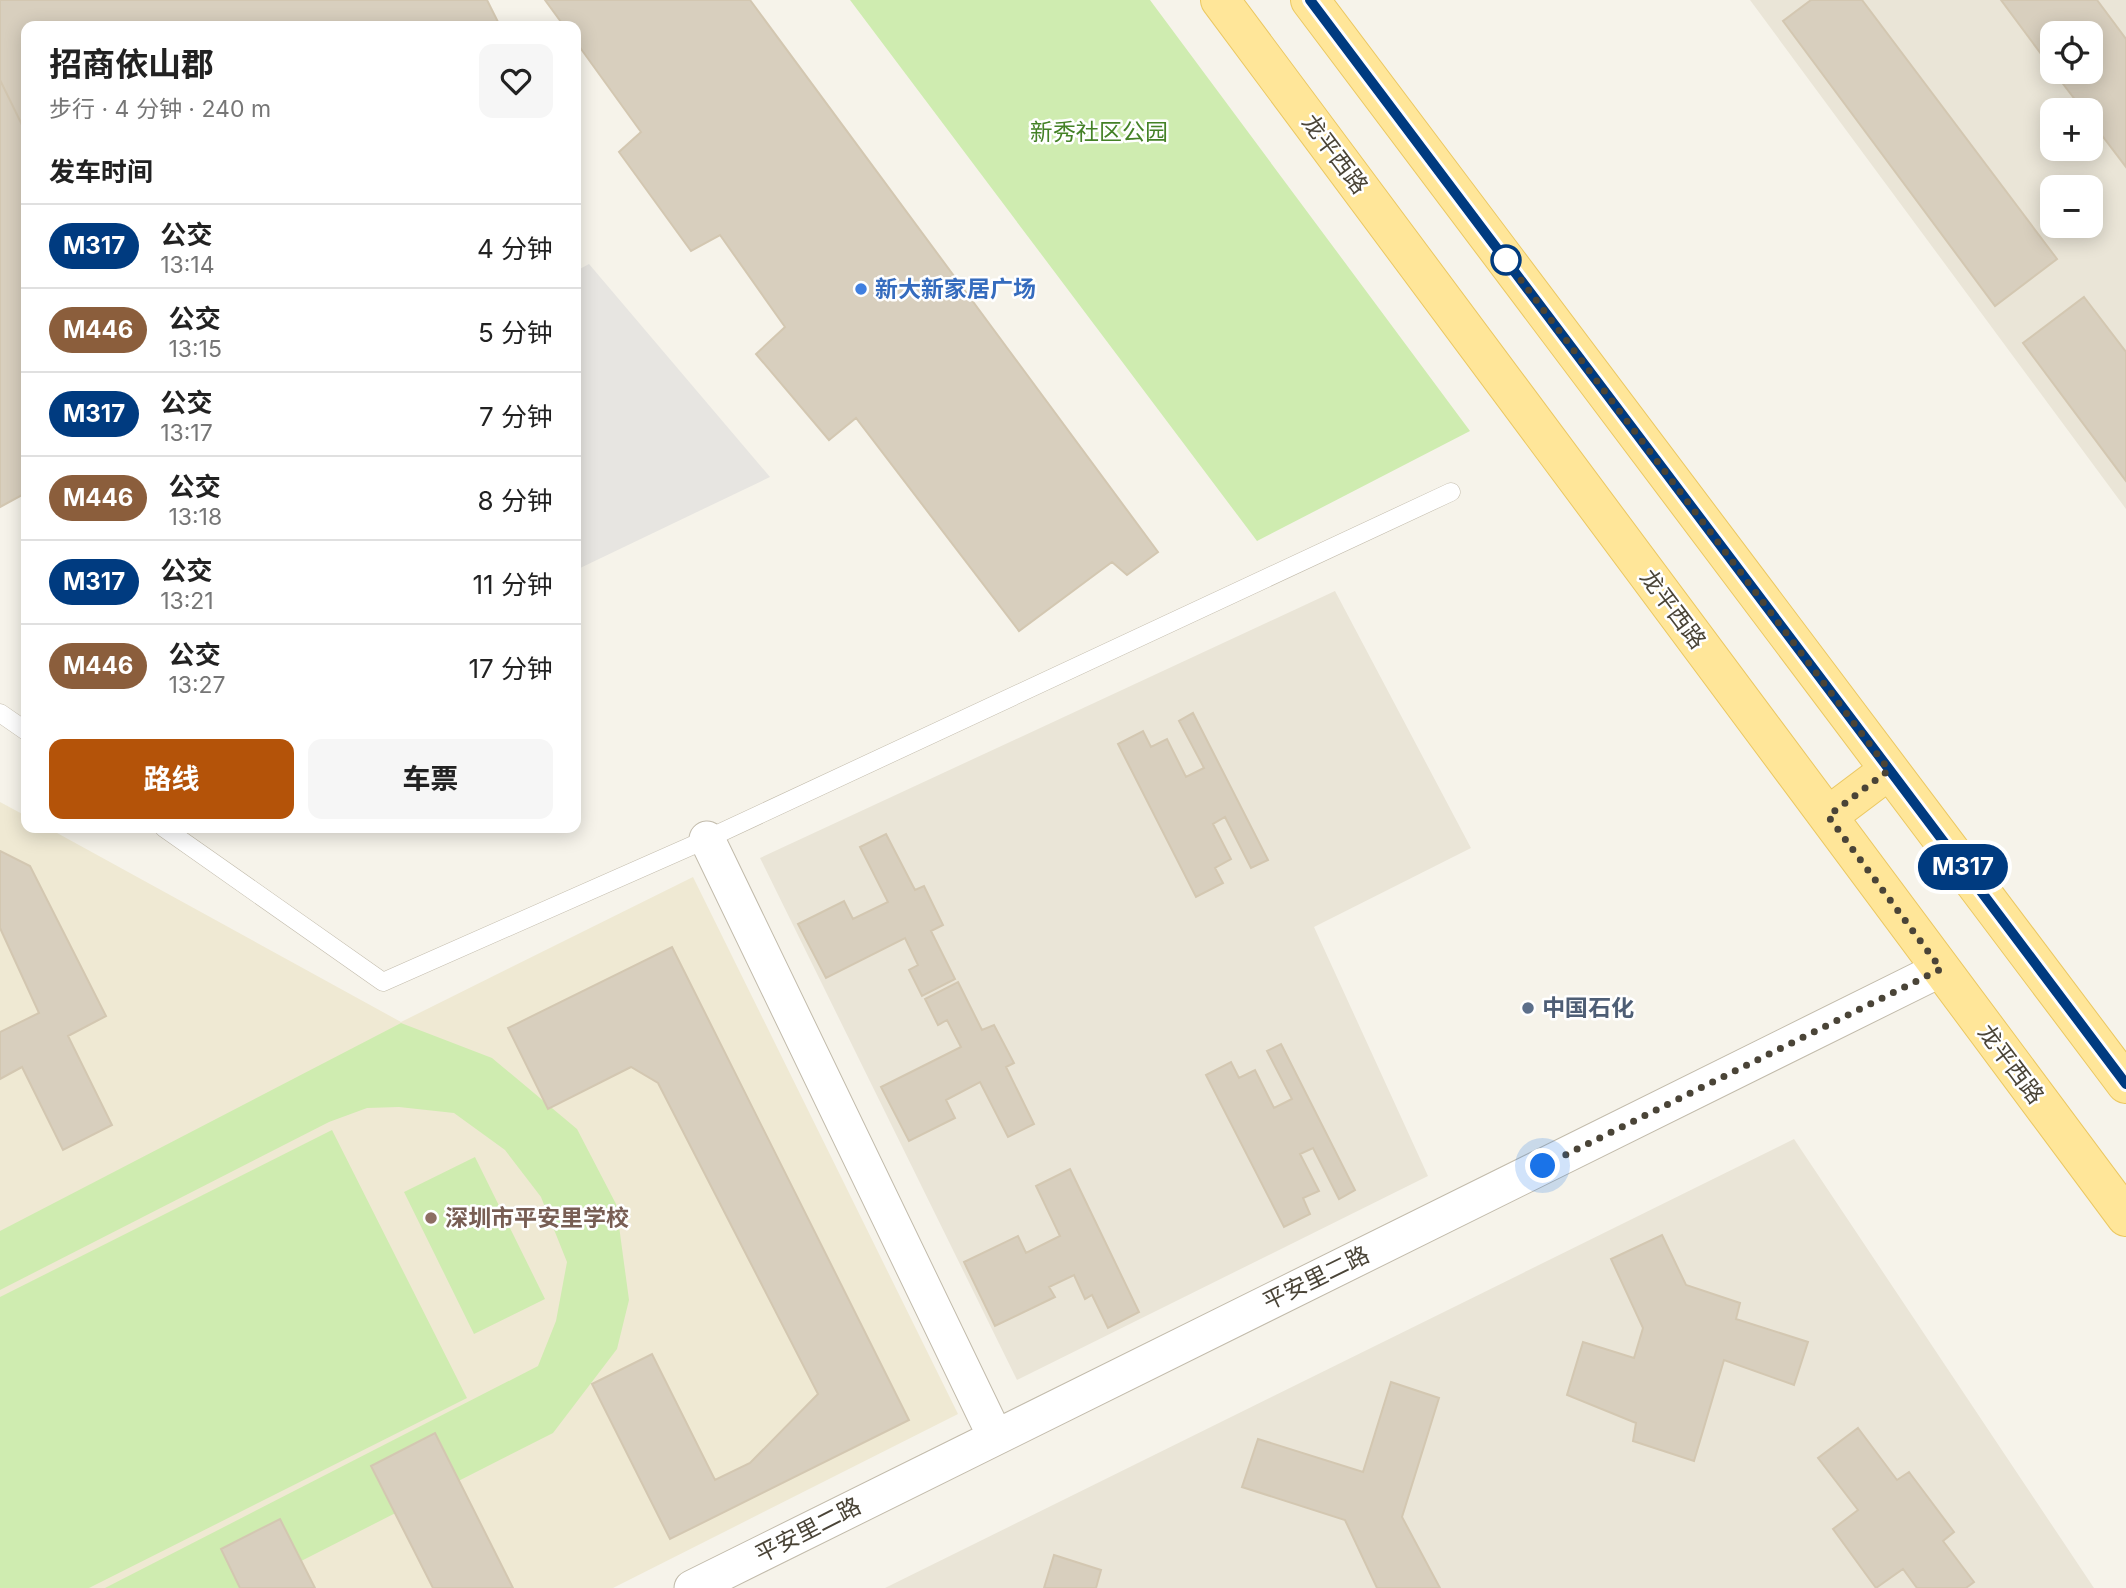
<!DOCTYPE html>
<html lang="zh">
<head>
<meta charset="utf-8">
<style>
	body { margin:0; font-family:Inter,"Noto Sans SC",sans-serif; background:#f6f6f6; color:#222; height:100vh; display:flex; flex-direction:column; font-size:26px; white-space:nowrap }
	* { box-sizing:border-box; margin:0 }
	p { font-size:23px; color:#767676 }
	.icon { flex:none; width:38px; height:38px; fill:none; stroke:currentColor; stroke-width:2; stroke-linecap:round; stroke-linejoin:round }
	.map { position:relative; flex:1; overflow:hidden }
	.sheet { position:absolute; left:21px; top:21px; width:560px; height:812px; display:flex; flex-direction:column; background:#fff; border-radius:14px; box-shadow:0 4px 18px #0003 }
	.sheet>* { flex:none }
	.badge { padding:0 14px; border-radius:23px; font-size:24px; line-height:46px }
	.tools { position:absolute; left:2040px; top:21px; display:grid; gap:14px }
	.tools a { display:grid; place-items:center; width:63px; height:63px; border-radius:14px; background:#fff; box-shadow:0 4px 18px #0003; font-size:35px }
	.you { position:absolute; width:35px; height:35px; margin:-18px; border:5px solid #fff; border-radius:50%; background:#1a73e8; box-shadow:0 0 0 10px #1a73e833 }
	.map>.badge { position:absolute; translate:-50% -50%; box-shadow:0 0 0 4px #fff }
	h2 { padding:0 28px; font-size:26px; line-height:63px }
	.round { display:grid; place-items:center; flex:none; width:74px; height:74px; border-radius:14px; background:#f6f6f6 }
	.summary { display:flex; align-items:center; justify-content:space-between; height:119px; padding:0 28px }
	h1 { font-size:33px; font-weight:700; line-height:52px }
	.primary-button { display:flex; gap:14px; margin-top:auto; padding:14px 28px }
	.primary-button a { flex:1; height:80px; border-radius:14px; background:#b45309; color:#fff; font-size:28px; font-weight:700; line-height:80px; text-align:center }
	.primary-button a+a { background:#f6f6f6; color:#222 }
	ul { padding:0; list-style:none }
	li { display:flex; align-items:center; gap:21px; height:84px; padding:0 28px; border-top:2px solid #e0e0e0 }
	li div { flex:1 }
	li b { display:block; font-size:26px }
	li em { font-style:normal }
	li .badge { min-width:77px; font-weight:700; text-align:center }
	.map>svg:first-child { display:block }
	.residential { fill:#eae5d7; fill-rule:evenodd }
	.education { fill:#efe9d3 }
	.green { fill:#cfecb0 }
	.parking { fill:#e7e5e1 }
	.building { fill:#d8cfbe; stroke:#d3c7b1; stroke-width:2 }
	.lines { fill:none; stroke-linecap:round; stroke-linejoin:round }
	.lane-casing { stroke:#c2bbab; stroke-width:19 }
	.street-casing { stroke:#c2bbab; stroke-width:37 }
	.primary-casing { stroke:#ebc862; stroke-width:40 }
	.lane { stroke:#fff; stroke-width:18 }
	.street { stroke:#fff; stroke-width:35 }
	.primary { stroke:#ffe699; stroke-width:38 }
	.line-casing { stroke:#fff; stroke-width:16 }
	.line { stroke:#003b80; stroke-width:10 }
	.walk { stroke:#4a4437; stroke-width:7; stroke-dasharray:0 12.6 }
	.stop-dot { fill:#fff; stroke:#003b80; stroke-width:3.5 }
	.shop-dot { fill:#3f7fe0; stroke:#fff; stroke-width:2.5 }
	.service-dot { fill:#5c6f8a; stroke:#fff; stroke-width:2.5 }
	.education-dot { fill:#8d6e63; stroke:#fff; stroke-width:2.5 }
	.labels { text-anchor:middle; stroke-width:5; stroke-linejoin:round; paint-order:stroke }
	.park-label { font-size:23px; fill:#448126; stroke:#fff }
	.street-label { font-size:23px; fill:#4a4437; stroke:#fff }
	.shop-label { font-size:23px; font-weight:bold; fill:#366cbe; stroke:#fff; text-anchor:start }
	.service-label { font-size:23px; font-weight:bold; fill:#4e5e75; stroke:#fff; text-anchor:start }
	.education-label { font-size:23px; font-weight:bold; fill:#785e54; stroke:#fff; text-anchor:start }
</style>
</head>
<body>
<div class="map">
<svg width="2126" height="1588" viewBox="0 0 2126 1588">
	<rect width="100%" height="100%" fill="#f6f3ea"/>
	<path class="residential" d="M1750 0H2126V509ZM2053 33H2091V72H2053ZM2053 110H2091V149H2053ZM2053 187H2091V226H2053Z
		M1335 591 1471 848 1314 927 1428 1176 1017 1380 760 858Z
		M1794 1139 2094 1588H885Z"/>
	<path class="education" d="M0 802 26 816V828H48L401 1022 693 877 958 1414 613 1588H0Z"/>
	<path class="green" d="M850 0H1150L1470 431 1257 541Z
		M401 1023 492 1058 577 1129 616 1204 629 1300 617 1349 553 1433 248 1588H105L538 1366 556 1321 567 1262 541 1197 505 1150 454 1113 399 1107 367 1108 329 1122 0 1290V1231Z
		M332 1130 467 1398 89 1588H0V1297Z
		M475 1157 545 1299 474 1334 404 1192Z"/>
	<path class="parking" d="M589 264 770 477 576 570V271Z"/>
	<path class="building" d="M0 0H487L500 26H26V133L0 80Z
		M545 0H750L1158 552 1127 575 1112 562 1019 631 856 418 829 440 756 354 785 327 720 235 691 251 619 152 641 132 576 42V26H564Z
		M1811 0H1862L2057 259 1995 306 1783 21Z
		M2001 0H2097L2126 39V167L2091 121V110H2083L2054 72H2091V33H2053V70Z
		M0 80 26 133V493L0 507Z
		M2084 297 2126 352V481L2023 343Z
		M1193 713 1268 860 1251 868 1225 817 1213 824 1231 859 1215 868 1223 883 1196 897 1118 744 1143 731 1151 747 1167 739 1186 777 1204 768 1179 721Z
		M886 834 915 890 924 886 943 925 931 931 955 979 922 996 909 970 918 965 905 938 826 978 798 924 844 901 853 919 888 902 860 847Z
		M0 851 30 866 106 1016 68 1036 112 1125 63 1150 22 1067 0 1079V1032L39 1013 0 928Z
		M672 947 909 1420 670 1539 592 1384 652 1354 715 1480 750 1463 818 1394 658 1083 631 1067 548 1109 508 1028Z
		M958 982 982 1030 994 1025 1014 1063 1006 1067 1034 1124 1008 1137 980 1082 946 1100 955 1118 909 1141 881 1087 961 1047 947 1020 938 1025 925 999Z
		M1281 1044 1355 1190 1339 1199 1313 1148 1300 1154 1319 1191 1303 1198 1310 1214 1284 1227 1206 1075 1231 1062 1239 1078 1255 1070 1274 1108 1292 1099 1267 1051Z
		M1070 1169 1139 1312 1108 1328 1092 1295 1085 1299 1074 1275 1049 1287 1055 1297 995 1326 964 1262 1018 1236 1026 1253 1060 1236 1036 1186Z
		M1662 1235 1686 1285 1740 1303 1736 1319 1808 1342 1794 1385 1724 1360 1694 1461 1633 1441 1636 1423 1567 1395 1583 1342 1634 1358 1643 1328 1611 1259Z
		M1391 1382 1439 1398 1402 1517 1440 1588H1377L1345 1520 1242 1487 1258 1439 1363 1472Z
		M1858 1428 1897 1480 1909 1472 1954 1532 1943 1541 1974 1582 1966 1588H1917L1903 1569 1876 1588 1833 1529 1858 1510 1818 1458Z
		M435 1433 513 1588H433L371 1466Z
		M280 1519 315 1588H240L221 1549Z
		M1054 1555 1101 1570 1096 1588H1044Z"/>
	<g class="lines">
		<g class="lane-casing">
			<path id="lane" d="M0 713 26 731
				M164 828 383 982 707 839 1451 492"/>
		</g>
		<g class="street-casing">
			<path id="street" d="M707 839 995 1436
				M692 1588 1941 969"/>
		</g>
		<g class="primary-casing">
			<path id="primary" d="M1220 0 2126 1217
				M1310 0 2126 1084
				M1828 816 1889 770"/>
		</g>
		<use href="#lane" class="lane"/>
		<use href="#street" class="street"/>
		<use href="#primary" class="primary"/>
	</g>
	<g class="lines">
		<g class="line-casing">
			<path id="line" d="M1310 0 2126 1084"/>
		</g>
		<use href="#line" class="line"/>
		<path class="walk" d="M1506 260 1889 770 1828 816 1941 969 1543 1166"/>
	</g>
	<circle class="stop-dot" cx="1506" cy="260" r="14"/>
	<circle class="shop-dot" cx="861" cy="289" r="7"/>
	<circle class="service-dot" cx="1528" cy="1008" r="7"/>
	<circle class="education-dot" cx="431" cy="1218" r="7"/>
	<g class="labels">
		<g class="park-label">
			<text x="1099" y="140">新秀社区公园</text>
		</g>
		<g class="street-label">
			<text transform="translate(1335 154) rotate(53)" y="8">龙平西路</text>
			<text transform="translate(1673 609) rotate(53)" y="8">龙平西路</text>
			<text transform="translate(2011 1064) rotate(53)" y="8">龙平西路</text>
			<text transform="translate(1316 1278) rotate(-26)" y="8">平安里二路</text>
			<text transform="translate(808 1530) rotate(-27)" y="8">平安里二路</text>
		</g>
		<g class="shop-label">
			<text x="875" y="297">新大新家居广场</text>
		</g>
		<g class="service-label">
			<text x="1542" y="1016">中国石化</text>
		</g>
		<g class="education-label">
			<text x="445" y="1226">深圳市平安里学校</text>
		</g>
	</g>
</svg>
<div class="tools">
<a><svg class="icon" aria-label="locate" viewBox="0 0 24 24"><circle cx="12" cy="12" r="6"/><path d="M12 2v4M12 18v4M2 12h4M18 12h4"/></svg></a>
<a>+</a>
<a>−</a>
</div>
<div class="you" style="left:1543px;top:1166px"></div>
<b class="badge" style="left:1963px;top:867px;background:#003b80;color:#fff">M317</b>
<section class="sheet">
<div class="summary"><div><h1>招商依山郡</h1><p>步行 · 4 分钟 · 240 m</p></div><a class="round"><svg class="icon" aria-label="heart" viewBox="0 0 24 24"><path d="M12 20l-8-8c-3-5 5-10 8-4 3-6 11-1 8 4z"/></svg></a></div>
<h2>发车时间</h2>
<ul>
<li><span class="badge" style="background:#003b80;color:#fff">M317</span><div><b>公交</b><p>13:14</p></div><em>4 分钟</em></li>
<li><span class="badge" style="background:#8b5e3c;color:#fff">M446</span><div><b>公交</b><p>13:15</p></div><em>5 分钟</em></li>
<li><span class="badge" style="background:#003b80;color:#fff">M317</span><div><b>公交</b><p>13:17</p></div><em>7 分钟</em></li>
<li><span class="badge" style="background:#8b5e3c;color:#fff">M446</span><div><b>公交</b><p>13:18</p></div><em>8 分钟</em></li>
<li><span class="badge" style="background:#003b80;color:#fff">M317</span><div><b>公交</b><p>13:21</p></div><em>11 分钟</em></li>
<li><span class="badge" style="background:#8b5e3c;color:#fff">M446</span><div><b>公交</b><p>13:27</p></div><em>17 分钟</em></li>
</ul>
<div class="primary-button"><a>路线</a><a>车票</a></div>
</section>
</div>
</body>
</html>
